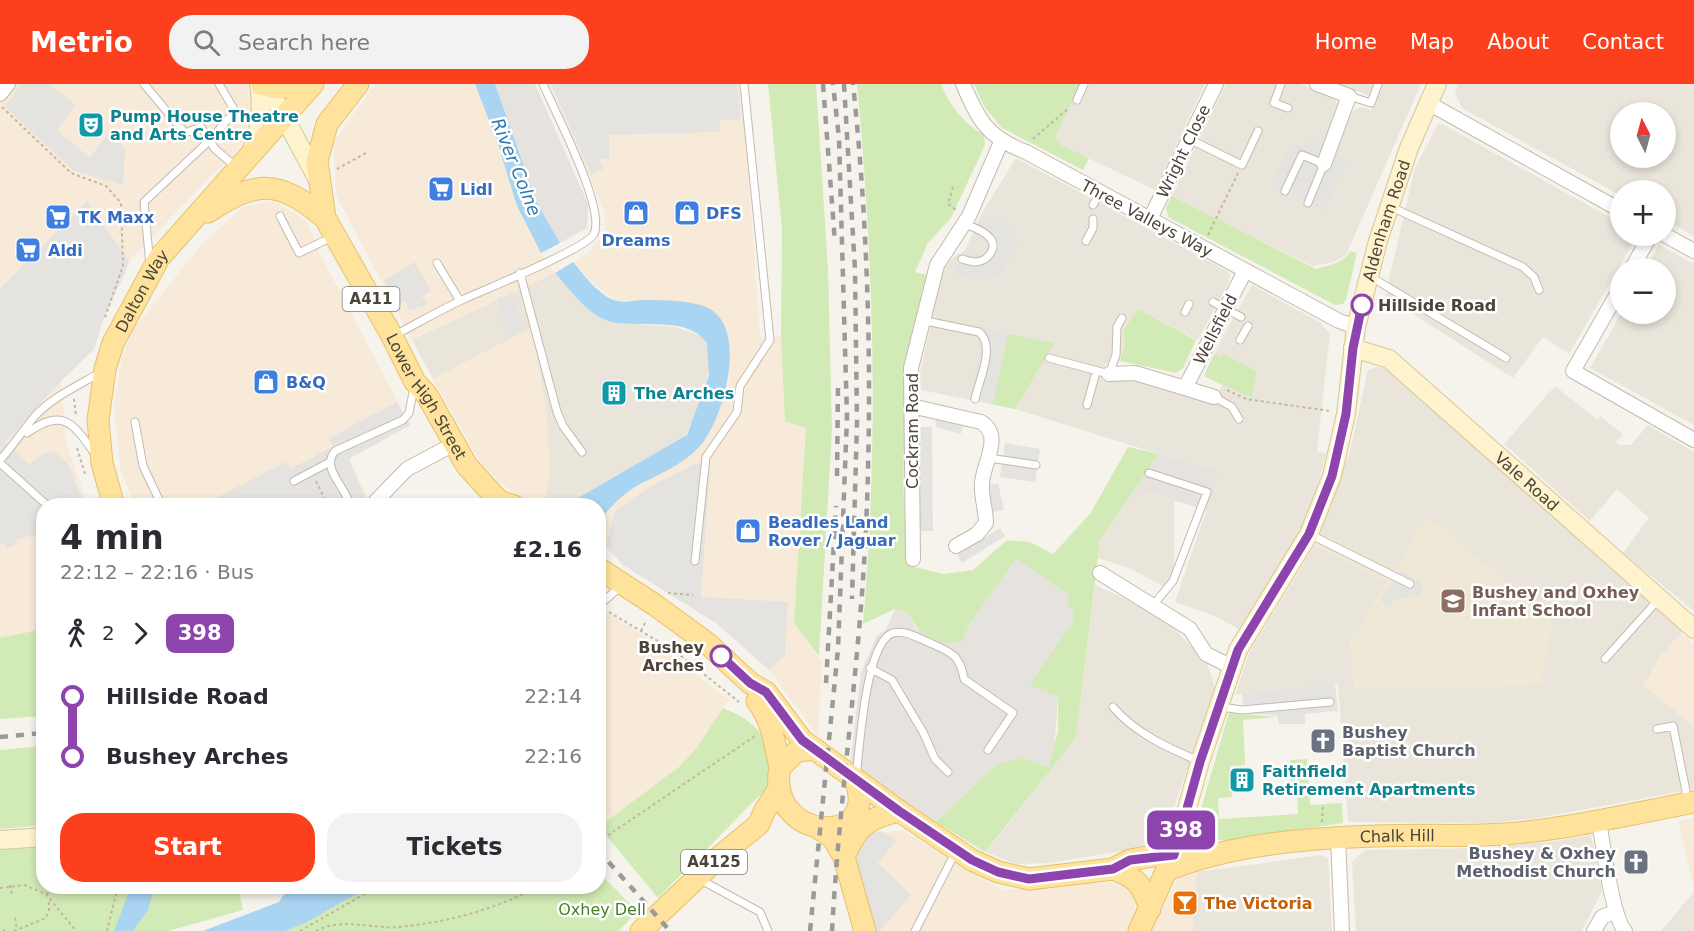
<!DOCTYPE html>
<html lang="en">
<head>
<meta charset="utf-8">
<style>
	body { margin:0; font-family:"DejaVu Sans",sans-serif; background:#f2f2f3; color:#2b2b33; height:100vh; display:flex; flex-direction:column; font-size:22px; white-space:nowrap }
	* { box-sizing:border-box; margin:0 }
	p { font-size:20px; color:#7c7c81 }
	.icon { flex:none; width:33px; height:33px; fill:none; stroke:currentColor; stroke-width:2; stroke-linecap:round; stroke-linejoin:round }
	.map { position:relative; flex:1; overflow:hidden }
	.panel { position:absolute; left:36px; top:414px; width:570px; height:396px; display:flex; flex-direction:column; background:#fff; border-radius:24px; box-shadow:0 3px 9px #0003 }
	.panel>* { flex:none }
	.badge { padding:0 12px; border-radius:9px; font-size:21px; line-height:39px }
	.needle { width:39px; rotate:354deg }
	.controls { position:absolute; left:1610px; top:18px; display:grid; gap:12px }
	.controls a { display:grid; place-items:center; width:66px; height:66px; border-radius:50%; background:#fff; box-shadow:0 3px 9px #0003; font-size:30px }
	.map>.badge { position:absolute; translate:-50% -50%; box-shadow:0 0 0 3px #fff }
	.legs { display:flex; align-items:center; gap:9px; height:66px; padding:0 24px; font-size:20px }
	.legs p { margin-inline-start:auto }
	.headline { display:flex; align-items:center; justify-content:space-between; height:102px; padding:0 24px }
	h1 { font-size:33px; font-weight:700; line-height:45px }
	.button { display:flex; gap:12px; margin-top:auto; padding:12px 24px }
	.button a { flex:1; height:69px; border-radius:24px; background:#fc3f1d; color:#fff; font-size:24px; font-weight:700; line-height:69px; text-align:center }
	.button a+a { background:#f2f2f3; color:#2b2b33 }
	ul { padding:0 24px; list-style:none }
	li { display:flex; align-items:center; gap:21px; height:60px; font-size:22px }
	li i { display:grid; place-items:center; width:9px; height:100%; margin:0 8px; background:currentColor }
	li i::after { content:''; width:15px; height:15px; margin:-8px; border:4px solid; border-radius:50%; background:#fff }
	li p { margin-inline-start:auto }
	li:first-child i { background:linear-gradient(#0000 50%,currentColor 0) }
	li:last-child i { background:linear-gradient(currentColor 50%,#0000 0) }
	header { display:flex; align-items:center; gap:36px; box-sizing:border-box; height:84px; padding:0 30px; background:#fc3f1d; color:#fff }
	header strong { font-size:28px }
	nav { display:flex; gap:33px; margin-inline-start:auto; font-size:21px }
	.search { width:420px; height:54px; background:#f2f2f3; display:flex; align-items:center; gap:15px; box-sizing:border-box; padding:0 21px; border-radius:24px; color:#7c7c81; font-size:22px }
	.map>svg:first-child { display:block }
	.residential { fill:#eae5da; fill-rule:evenodd }
	.commercial { fill:#f7ead8 }
	.industrial { fill:#e6e2dd }
	.education { fill:#efe8d6 }
	.green { fill:#d2eab5 }
	.parking { fill:#e5e3e0 }
	.water { fill:#a9d4f2 }
	.lines { fill:none; stroke-linecap:round; stroke-linejoin:round }
	.lane-casing { stroke:#c2bbae; stroke-width:9 }
	.street-casing { stroke:#c2bbae; stroke-width:16 }
	.secondary-casing { stroke:#d6c79b; stroke-width:20 }
	.primary-casing { stroke:#e6c16a; stroke-width:23 }
	.path { stroke:#c4b79f; stroke-width:2; stroke-dasharray:3 3; stroke-linecap:butt }
	.lane { stroke:#fff; stroke-width:7 }
	.street { stroke:#fff; stroke-width:14 }
	.secondary { stroke:#fff3cd; stroke-width:18 }
	.primary { stroke:#ffe39c; stroke-width:21 }
	.rail { stroke:#9a9a9a; stroke-width:4.5; stroke-dasharray:8 8; stroke-linecap:butt }
	.line-1-casing { stroke:#fff; stroke-width:14 }
	.line-1 { stroke:#8e44ad; stroke-width:9 }
	.stop-1-dot { fill:#fff; stroke:#8e44ad; stroke-width:3 }
	.labels { text-anchor:middle; stroke-width:5; stroke-linejoin:round; paint-order:stroke }
	.shield { fill:#fff; stroke:#817c74; stroke-width:1.5 }
	.shield-label { font-size:15px; font-weight:bold; fill:#4b4439 }
	.culture-label { font-size:16px; font-weight:bold; fill:#0d838f; stroke:#fff; text-anchor:start }
	.street-label { font-size:16px; fill:#4b4439; stroke:#fff }
	.shop-label { font-size:16px; font-weight:bold; fill:#366cbe; stroke:#fff; text-anchor:start }
	.stop-label { font-size:16px; font-weight:bold; fill:#4b4439; stroke:#fff; text-anchor:start }
	.education-label { font-size:16px; font-weight:bold; fill:#785e54; stroke:#fff; text-anchor:start }
	.worship-label { font-size:16px; font-weight:bold; fill:#5b616d; stroke:#fff; text-anchor:start }
	.food-label { font-size:16px; font-weight:bold; fill:#c56008; stroke:#fff; text-anchor:start }
	.park-label { font-size:16px; fill:#4a7f2a; stroke:#fff }
	.water-label { font-size:18px; font-style:italic; fill:#2e7ab2; stroke:#fff }
</style>
</head>
<body>
<header>
<strong>Metrio</strong>
<div class="search"><svg class="icon" aria-label="search" viewBox="0 0 24 24"><circle cx="10" cy="10" r="6"/><path d="M15 15l6 6"/></svg>Search here</div>
<nav><a>Home</a><a>Map</a><a>About</a><a>Contact</a></nav>
</header>
<div class="map">
<svg width="1694" height="847" viewBox="0 0 1694 847">
	<rect width="100%" height="100%" fill="#f6f3ec"/>
	<path class="residential" d="M1081 0H1205L1155 106 1063 62 1055 54Z
		M1226 0H1300L1334 13 1338 20 1333 32 1347 37 1353 26 1361 23 1371 26 1377 15 1339 0H1421L1346 171 1333 178 1313 182 1171 114Z
		M1458 0H1694V152L1665 136V106H1620V111L1462 24 1455 9ZM1620 28H1665V74H1620Z
		M1438 40 1444 41 1620 139V152H1637L1569 270 1543 253 1513 294 1385 212 1415 84Z
		M1016 74 1227 187 1230 191 1228 200 1198 256 1138 225 1123 247 1125 260 1120 277 1105 280 1102 296 1136 294 1216 320 1222 301 1204 292 1223 252 1252 201 1319 238 1330 249 1317 367 1326 370 1309 432 1239 545 1212 531 1175 518 1220 386 1159 370 1015 325 916 305 943 185 955 172 965 166 982 129Z
		M1659 161 1694 180V341L1590 284 1621 230H1665V184H1646Z
		M555 189 595 230 618 239 676 243 703 253 707 259 710 283 697 327 683 356 566 421H545L550 387 532 244 433 295 412 256Z
		M1377 283 1386 285 1683 547 1643 601 1694 642V705L1538 734 1489 739 1348 738 1338 600 1235 611 1249 569 1315 461 1388 498 1351 557 1355 604 1508 602 1541 599 1428 433 1394 488 1320 449 1350 367 1368 286Z
		M1555 302 1597 335 1600 332 1623 350 1616 358 1620 361H1631L1648 341 1694 368V527L1623 469 1649 434 1617 405 1590 437 1504 360Z
		M1135 405 1174 417V484L1172 492 1163 502 1129 484 1098 474 1100 456Z
		M1095 501 1134 519 1171 541 1207 579 1215 603 1163 756 1153 762 1049 779 1016 780 986 768 1076 654Z
		M1591 751 1602 807 1582 847H1356L1352 778 1365 766 1483 764 1549 758Z
		M1321 771 1328 775 1332 847H1192L1197 788Z
		M1694 808V847H1661Z"/>
	<path class="commercial" d="M0 0H254L247 4 254 32 248 54 129 177 104 233 94 265 61 297 66 359 88 421 44 422 43 545 0 554Z
		M375 0H475L497 57 517 122 541 169 555 189 412 256 336 111 333 59Z
		M549 0H739L745 41 760 253 781 252 785 337 806 344 794 538 822 578 818 652 769 586 716 539 623 481 599 457V437L623 411 673 383 700 362 714 339 729 298 727 262 722 238 708 225 665 216 617 217 593 200 573 178 587 170 605 148V129Z
		M274 117 306 136 323 176 410 341 349 375 371 421H136L121 388 114 324 122 272 132 247 201 161 243 123Z
		M532 243 547 330 550 387 545 421H526L481 380 433 295Z
		M599 523 661 563 729 616 696 665 680 682 599 743Z
		M1681 549 1694 560V642L1643 601 1662 570Z
		M1694 734V805L1678 737Z
		M903 746 1002 806 1110 798 1122 802 1136 813 1134 832 1126 847H874L869 750Z
		M1187 788H1197L1192 847H1151L1177 795Z"/>
	<path class="industrial" d="M495 0H535L588 120 587 144 560 159 537 119Z
		M1159 370 1220 386 1207 426 1135 405Z
		M1016 473 1070 512 1074 526 1072 539 1031 601 1058 613 1054 669 1048 683 1022 674 997 680 936 738 850 682 861 589 876 553 886 545 895 525 909 530 916 544 962 558 969 541Z"/>
	<path class="education" d="M1427 432 1553 537 1541 599 1508 602 1355 604 1351 557 1387 498 1315 461 1320 449 1394 488Z"/>
	<path class="green" d="M768 0H816L828 185 832 346 819 572 794 539 806 344 785 337 781 252 782 145Z
		M857 0H941C949 21 964 40 984 51L985 61 951 134 928 159 915 188 926 191C908 287 895 385 910 482L944 490 973 486 1007 456 1030 458 1053 470 1090 430 1128 363 1159 370 1100 456 1076 654 985 768 936 738 997 680 1022 674 1049 683 1058 646V613L1030 601 1072 539 1074 526 1066 520 1070 512 1016 474 969 541 962 558C937 562 919 551 909 530L895 525 863 540C879 359 874 180 857 0Z
		M974 0H1081L1055 54 1063 62 1089 74 1083 86 1002 44 984 22Z
		M1171 112 1316 185C1328 182 1344 179 1350 167L1357 169 1346 215 1343 220 1335 221 1168 133 1166 124Z
		M1138 225 1196 256 1183 284 1176 289 1120 277 1125 260 1123 247Z
		M1008 250 1054 259 1015 325 993 320Z
		M1214 270 1221 273 1223 270 1256 287 1252 314 1204 292Z
		M43 545V632L0 635V554Z
		M723 624C765 641 772 659 767 704L658 814 599 743 680 682 696 665Z
		M1229 629 1278 633 1243 636 1245 681 1230 682 1232 713 1218 714 1219 735 1298 730 1297 708H1292L1290 676 1307 675 1310 721 1342 719 1343 739 1226 757 1216 755 1208 742 1201 725Z
		M43 662V741L0 745V666Z
		M43 759 44 802 238 803 243 826 168 847H0V762Z
		M599 789 637 827 619 847H285L305 839 369 803 598 802Z"/>
	<path class="parking" d="M21 0H49L76 21 57 46 90 74 110 47 121 55V61L125 65 123 101 73 86 5 23Z
		M551 0H737L741 36H720V48L609 51V75H598L603 85 591 90Z
		M1307 55 1322 61 1348 77 1324 127 1271 100 1291 59 1303 64Z
		M87 117 129 177 125 189 104 233 94 265 61 297 5 358 29 380 46 368 56 369 68 380 85 421 44 422 43 449 18 455 13 462 7 464 5 459 0 460V205Z
		M986 130 1014 145 1009 155 1018 160 1000 191 986 197 955 191 961 171 986 170 989 160 975 151Z
		M415 178 431 207 422 212 427 221 409 226 405 217 397 221 384 196Z
		M513 211 522 246 507 254 497 214Z
		M984 245 1008 250 993 320 970 315Z
		M397 318 410 341 349 375 368 421H223L218 413 286 378 290 385 333 363 329 354Z
		M937 334 963 342 961 350 935 343Z
		M920 343H932L933 447H920Z
		M1005 359 1040 365 1035 398 1000 393Z
		M695 380H710L701 513 788 518 785 572 769 586 716 539 623 481 606 462 615 427 651 402Z
		M998 399 1004 426 993 428 987 401Z
		M1000 444 1005 452 962 479 957 471Z
		M1401 486 1422 499 1420 512 1397 514 1390 523 1380 517Z
		M1335 600 1338 627 1305 630V640H1279L1277 631 1244 630 1242 610Z
		M881 747 897 756 878 779 911 811 880 847H874L858 800 857 769 869 750Z"/>
	<path class="water" d="M475 0H495L537 119 560 159 541 169 517 122 497 57Z
		M573 178C584 191 600 213 617 217 625 219 636 216 645 216 663 216 691 216 708 224 749 244 724 335 700 362 683 381 657 391 635 403 620 412 609 425 599 437L598 422 566 421 687 351 709 291 707 259C686 229 635 247 606 236 586 229 569 204 555 189Z
		M294 802 369 803 305 839 285 847H203L279 818 288 804Z
		M131 803H158L153 809 148 826 133 847H114Z"/>
	<g class="lines">
		<g class="lane-casing">
			<path id="lane" d="M144 0 185 49 201 43 215 65 236 83
				M1281 0 1274 19 1288 24
				M1349 12 1371 19 1378 0
				M1077 16 1084 0
				M1189 55 1242 81 1258 47
				M1285 107 1302 71 1324 80 1308 119
				M1093 121 1100 109
				M1391 123 1523 183 1534 193 1539 206
				M280 132 299 169 332 153
				M1086 157 1093 144V135
				M962 175C966 176 972 178 976 178 988 177 998 164 990 154 985 147 973 143 965 140
				M437 179 460 217
				M150 181 144 118 210 56 235 27 219 0
				M520 189 557 328 563 342 582 368
				M1371 193 1506 274
				M1213 218 1241 233
				M1185 228 1189 220
				M921 236 979 248C996 262 979 296 975 315
				M395 251C418 239 440 226 464 215 486 205 586 165 594 150 606 124 555 28 543 0
				M1240 256 1248 242
				M1049 274 1109 290 1116 271 1117 243 1122 234
				M1214 313 1232 323 1239 335
				M1087 321 1096 288
				M135 338 143 382 162 422
				M27 349C63 323 73 339 95 370
				M989 374 1036 381
				M0 376C13 362 23 346 35 332 52 313 80 301 101 288
				M0 379 48 422
				M1149 389 1207 408 1173 497 1154 520
				M294 397 330 378
				M350 422C347 403 320 385 335 367L403 336 409 329 414 303
				M1309 450 1410 500
				M695 477 706 373 737 328 740 302 770 256 744 0
				M598 522 621 502
				M1605 575 1658 516
				M870 584 892 596 923 648 935 675 948 688
				M1113 623C1135 649 1168 664 1199 677
				M1221 623 1242 626 1330 618
				M1657 645 1673 642 1688 717
				M856 692C860 662 865 568 889 551 900 543 918 554 928 558 950 568 960 570 964 595L1013 629 988 666
				M699 795 760 828 768 847
				M915 847 955 769"/>
		</g>
		<g class="street-casing">
			<path id="street" d="M963 0C979 37 987 53 1026 68L1339 237 1356 243
				M1317 0 1349 12 1324 80
				M0 10 8 0
				M1430 20 1620 126
				M1150 135 1216 0
				M1665 151 1694 167
				M1632 184 1650 152
				M1620 205 1573 287 1694 356
				M1109 290 1135 289 1185 304 1245 187
				M1185 304 1214 313
				M911 322 981 338C1004 352 982 381 982 400 981 413 986 426 986 439L977 450 956 462
				M376 417 407 385 454 360
				M913 475 911 284 937 181 969 132 1001 58
				M1100 489 1190 545 1206 570 1232 583
				M1599 737C1603 760 1612 833 1625 847
				M1338 754 1342 847
				M1594 847 1602 833 1616 827"/>
		</g>
		<g class="secondary-casing">
			<g id="secondary">
				<path d="M260 0 275 16 317 94"/>
				<path d="M252 66C262 42 262 25 259 0"/>
				<path id="s1" d="M1353 264 1389 275 1694 545"/>
				<path d="M0 756 44 753"/>
				<path id="s2" d="M1174 771 1200 678 1238 566 1309 450 1332 392 1346 330 1356 243 1378 157 1409 64 1437 0"/>
			</g>
		</g>
		<g class="primary-casing">
			<g id="primary">
				<path d="M261 0 278 4 305 0"/>
				<path id="s3" d="M358 0 327 40 317 77 325 134 392 252 415 298 427 311 467 382 499 417 514 422"/>
				<path d="M208 128C257 96 278 95 325 134"/>
				<path id="s4" d="M114 422 102 379 98 336 105 285 113 259 159 174 313 0"/>
				<path d="M598 484 655 521 707 559 750 599 766 608 802 656 899 727 972 776 998 788 1029 795 1113 785 1130 776 1159 771 1198 767 1207 770"/>
				<path d="M757 617C773 638 774 659 780 683"/>
				<path d="M815 665 797 667 780 683C765 757 882 766 855 695"/>
				<path d="M817 743 833 754 844 773 865 847"/>
				<path d="M844 773C856 744 867 734 899 727"/>
				<path d="M1113 785C1137 793 1143 802 1150 825"/>
				<path id="s5" d="M1167 786C1232 760 1308 754 1377 752 1420 750 1463 753 1505 750 1569 745 1631 730 1694 718"/>
				<path d="M641 847 718 774 759 740 764 728 779 704"/>
				<path d="M1139 847 1172 774"/>
			</g>
		</g>
		<path class="path" d="M2 23 71 89 106 102 121 119 123 182 104 236
			M1033 55 1069 24
			M337 85 366 69
			M953 103 948 120 958 127
			M1208 151 1238 89
			M1227 306 1246 315 1330 327
			M74 315 76 333
			M77 364 85 390
			M316 397 328 422
			M668 509 693 511
			M609 528 676 568 739 618
			M641 547 646 537
			M1322 738 1323 720
			M598 758 755 652
			M10 801 12 810
			M0 804 25 801 46 810 65 802
			M46 810 76 847
			M15 834 17 846
			M3 846 5 847
			M14 847 46 834 49 826V815
			M107 847 118 802
			M300 847 378 802
			M316 847C342 833 370 845 398 843 445 839 497 825 539 802"/>
		<use href="#lane" class="lane"/>
		<use href="#street" class="street"/>
		<use href="#secondary" class="secondary"/>
		<use href="#primary" class="primary"/>
		<path class="rail" d="M823 0 835 159
			M844 0 855 186 857 338 852 515
			M837 392 838 302
			M826 599 836 422
			M0 653 44 649
			M598 766 670 847
			M810 847 838 565 847 333 839 54 833 0
			M832 847C839 719 858 591 865 463 873 312 869 150 853 0"/>
	</g>
	<g class="lines">
		<g class="line-1-casing">
			<path id="line-1" d="M721 572 750 599 766 608 802 656 899 727 972 776 998 788 1029 795 1113 785 1130 776 1174 771 1200 678 1238 566 1309 450 1332 392 1346 330 1353 264 1362 221"/>
		</g>
		<use href="#line-1" class="line-1"/>
	</g>
	<defs>
		<g id="theatre-square" transform="scale(1.35)"><rect x="-9" y="-9" width="18" height="18" rx="4" fill="#0f9aa8" stroke="#fff"/><path d="M-5-5.5Q0-4 5-5.5V0Q5 5 0 6Q-5 5-5 0ZM-3.3-2.5H-1v1.5H-3.3ZM1-2.5H3.3v1.5H1ZM-2.8 1Q0 5.5 2.8 1Z" fill="#fff"/></g>
		<g id="supermarket-square" transform="scale(1.35)"><rect x="-9" y="-9" width="18" height="18" rx="4" fill="#3f7fe0" stroke="#fff"/><path d="M-6-5.5h2.5l.6 2H6L4.5 2H-2.5L-4.4-4H-6ZM-1.5 3.2a1.3 1.3 0 1 0 .1 0ZM3 3.2a1.3 1.3 0 1 0 .1 0Z" fill="#fff"/></g>
		<g id="shop-square" transform="scale(1.35)"><rect x="-9" y="-9" width="18" height="18" rx="4" fill="#3f7fe0" stroke="#fff"/><path d="M-5-2.5h2.3a2.7 3.5 0 0 1 5.4 0H5L5.5 6h-11ZM-1.5-2.5h3a1.5 2.3 0 0 0-3 0Z" fill="#fff"/></g>
		<g id="building-square" transform="scale(1.35)"><rect x="-9" y="-9" width="18" height="18" rx="4" fill="#0f9aa8" stroke="#fff"/><path d="M-4-6H4V6H1V3H-1V6H-4ZM-2.5-4.3h1.7v1.8h-1.7ZM.8-4.3h1.7v1.8H.8ZM-2.5-1h1.7V.8h-1.7ZM.8-1h1.7V.8H.8Z" fill="#fff"/></g>
		<g id="school-square" transform="scale(1.35)"><rect x="-9" y="-9" width="18" height="18" rx="4" fill="#8d6e63" stroke="#fff"/><path d="M0-5L7-2L0 1L-7-2ZM-4 1L0 2.5L4 1V4Q0 6-4 4Z" fill="#fff"/></g>
		<g id="church-square" transform="scale(1.35)"><rect x="-9" y="-9" width="18" height="18" rx="4" fill="#6b7280" stroke="#fff"/><path d="M-1.2-6h2.4v3.5h3.3v2.4h-3.3V6h-2.4V-.1h-3.3v-2.4h3.3Z" fill="#fff"/></g>
		<g id="bar-square" transform="scale(1.35)"><rect x="-9" y="-9" width="18" height="18" rx="4" fill="#e8710a" stroke="#fff"/><path d="M-6-5H6L.8 .8V4.5H3.5V6h-7V4.5H-.8V.8Z" fill="#fff"/></g>
	</defs>
	<g fill-rule="evenodd">
		<use href="#theatre-square" x="91" y="41"/>
		<use href="#supermarket-square" x="441" y="105"/>
		<use href="#shop-square" x="636" y="129"/>
		<use href="#shop-square" x="687" y="129"/>
		<use href="#supermarket-square" x="58" y="133"/>
		<use href="#supermarket-square" x="28" y="166"/>
		<use href="#shop-square" x="266" y="298"/>
		<use href="#building-square" x="614" y="309"/>
		<use href="#shop-square" x="748" y="447"/>
		<use href="#school-square" x="1453" y="517"/>
		<use href="#church-square" x="1323" y="657"/>
		<use href="#building-square" x="1242" y="696"/>
		<use href="#church-square" x="1636" y="778"/>
		<use href="#bar-square" x="1185" y="819"/>
	</g>
	<g class="stop-1-dot">
		<circle cx="1362" cy="221" r="10"/>
		<circle cx="721" cy="572" r="10"/>
	</g>
	<g class="labels">
		<g class="shield">
			<rect x="342.5" y="203" width="57" height="24" rx="4.5"/>
			<rect x="681" y="766" width="66" height="24" rx="4.5"/>
		</g>
		<g class="shield-label">
			<text x="371" y="220">A411</text>
			<text x="714" y="783">A4125</text>
		</g>
		<g class="culture-label">
			<text x="110" y="38">Pump House Theatre<tspan x="110" dy="18">and Arts Centre</tspan></text>
			<text x="634" y="315">The Arches</text>
			<text x="1262" y="693">Faithfield<tspan x="1262" dy="18">Retirement Apartments</tspan></text>
		</g>
		<g class="street-label">
			<text transform="translate(1183 67) rotate(-64)" y="6">Wright Close</text>
			<text transform="translate(1147 134) rotate(28)" y="6">Three Valleys Way</text>
			<text dy="6" stroke="none"><textPath href="#s2" startOffset="675">Aldenham Road</textPath></text>
			<text dy="6" stroke="none"><textPath href="#s4" startOffset="226">Dalton Way</textPath></text>
			<text transform="translate(1215 245) rotate(-63)" y="6">Wellsfield</text>
			<text dy="6" stroke="none"><textPath href="#s3" startOffset="352">Lower High Street</textPath></text>
			<text transform="translate(912 347) rotate(-90)" y="6">Cockram Road</text>
			<text dy="6" stroke="none"><textPath href="#s1" startOffset="222">Vale Road</textPath></text>
			<text dy="6" stroke="none"><textPath href="#s5" startOffset="234">Chalk Hill</textPath></text>
		</g>
		<g class="shop-label">
			<text x="460" y="111">Lidl</text>
			<text x="706" y="135">DFS</text>
			<text x="78" y="139">TK Maxx</text>
			<text x="636" y="162" text-anchor="middle">Dreams</text>
			<text x="48" y="172">Aldi</text>
			<text x="286" y="304">B&amp;Q</text>
			<text x="768" y="444">Beadles Land<tspan x="768" dy="18">Rover / Jaguar</tspan></text>
		</g>
		<g class="stop-label">
			<text x="1378" y="227">Hillside Road</text>
			<text x="704" y="569" text-anchor="end">Bushey<tspan x="704" dy="18">Arches</tspan></text>
		</g>
		<g class="education-label">
			<text x="1472" y="514">Bushey and Oxhey<tspan x="1472" dy="18">Infant School</tspan></text>
		</g>
		<g class="worship-label">
			<text x="1342" y="654">Bushey<tspan x="1342" dy="18">Baptist Church</tspan></text>
			<text x="1616" y="775" text-anchor="end">Bushey &amp; Oxhey<tspan x="1616" dy="18">Methodist Church</tspan></text>
		</g>
		<g class="food-label">
			<text x="1204" y="825">The Victoria</text>
		</g>
		<g class="park-label">
			<text x="602" y="831">Oxhey Dell</text>
		</g>
		<g class="water-label">
			<text transform="translate(516 83) rotate(68)" y="6">River Colne</text>
		</g>
	</g>
</svg>
<div class="controls">
<a><svg class="needle" viewBox="-14 -14 28 28"><path d="M0-13l5 13h-10z" fill="#e53935"/><path d="M0 13l5-13h-10z" fill="#7c7c81"/></svg></a>
<a>+</a>
<a>−</a>
</div>
<b class="badge" style="left:1181px;top:746px;background:#8e44ad;color:#fff">398</b>
<section class="panel">
<div class="headline"><div><h1>4 min</h1><p>22:12 – 22:16 · Bus</p></div><b>£2.16</b></div>
<div class="legs"><svg class="icon" aria-label="walk" viewBox="0 0 24 24"><circle cx="13" cy="4" r="2"/><path d="M13 8l-2 6 4 7M11 14l-3 7M7 12l3-4h3l4 4"/></svg>2<svg class="icon" aria-label="forward" viewBox="0 0 24 24"><path d="M9 5l7 7-7 7"/></svg><b class="badge" style="background:#8e44ad;color:#fff">398</b></div>
<ul>
<li><i style="color:#8e44ad"></i><b>Hillside Road</b><p>22:14</p></li>
<li><i style="color:#8e44ad"></i><b>Bushey Arches</b><p>22:16</p></li>
</ul>
<div class="button"><a>Start</a><a>Tickets</a></div>
</section>
</div>
</body>
</html>
